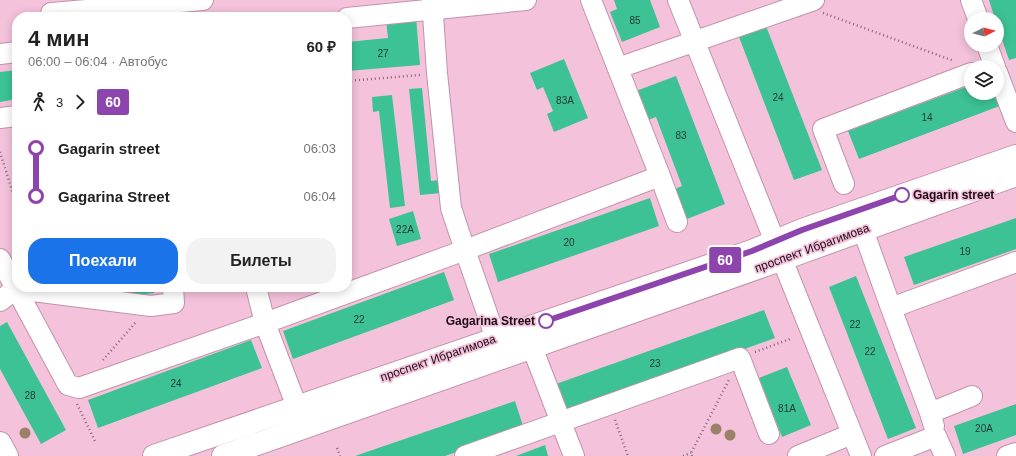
<!DOCTYPE html>
<html lang="ru">
<head>
<meta charset="utf-8">
<style>
	body { margin:0; font-family:Arial,sans-serif; background:#f2f2f2; color:#222; height:100vh; display:flex; flex-direction:column; font-size:15px; white-space:nowrap }
	* { box-sizing:border-box; margin:0 }
	p { font-size:13px; color:#767676 }
	.icon { flex:none; width:22px; height:22px; fill:none; stroke:currentColor; stroke-width:2; stroke-linecap:round; stroke-linejoin:round }
	.map { position:relative; flex:1; overflow:hidden }
	.details { position:absolute; left:12px; top:12px; width:340px; height:280px; display:flex; flex-direction:column; background:#fff; border-radius:16px; box-shadow:0 2px 10px #0003 }
	.details>* { flex:none }
	.badge { padding:0 8px; border-radius:3px; font-size:14px; line-height:26px }
	.needle { width:26px; rotate:84deg }
	.fabs { position:absolute; left:964px; top:12px; display:grid; gap:8px }
	.fabs a { display:grid; place-items:center; width:40px; height:40px; border-radius:50%; background:#fff; box-shadow:0 2px 10px #0003; font-size:20px }
	.map>.badge { position:absolute; translate:-50% -50%; box-shadow:0 0 0 2px #fff }
	.legs { display:flex; align-items:center; gap:6px; height:44px; padding:0 16px; font-size:13px }
	.legs p { margin-inline-start:auto }
	.summary { display:flex; align-items:center; justify-content:space-between; height:68px; padding:0 16px }
	h1 { font-size:22px; font-weight:800; line-height:30px }
	.cta { display:flex; gap:8px; margin-top:auto; padding:8px 16px }
	.cta a { flex:1; height:46px; border-radius:16px; background:#1a73e8; color:#fff; font-size:16px; font-weight:800; line-height:46px; text-align:center }
	.cta a+a { background:#f2f2f2; color:#222 }
	ul { padding:0 16px; list-style:none }
	li { display:flex; align-items:center; gap:14px; height:48px; font-size:15px }
	li i { display:grid; place-items:center; width:6px; height:100%; margin:0 5px; background:currentColor }
	li i::after { content:''; width:10px; height:10px; margin:-5px; border:3px solid; border-radius:50%; background:#fff }
	li p { margin-inline-start:auto }
	li:first-child i { background:linear-gradient(#0000 50%,currentColor 0) }
	li:last-child i { background:linear-gradient(currentColor 50%,#0000 0) }
	.map>svg:first-child { display:block }
	.building { fill:#3cc295 }
	.lines { fill:none; stroke-linecap:round; stroke-linejoin:round }
	.minor-casing { stroke:#c292ab; stroke-width:22 }
	.major-casing { stroke:#c292ab; stroke-width:24 }
	.path { stroke:#886778; stroke-width:2.5; stroke-dasharray:1 3; stroke-linecap:butt }
	.minor { stroke:#fff; stroke-width:20 }
	.major { stroke:#fff; stroke-width:22 }
	.tree { fill:#99816a }
	.line-1-casing { stroke:#fff; stroke-width:9 }
	.line-1 { stroke:#8e44ad; stroke-width:6 }
	.stop-1-dot { fill:#fff; stroke:#8e44ad; stroke-width:2 }
	.labels { text-anchor:middle; stroke-width:3.5; stroke-linejoin:round; paint-order:stroke }
	.number-label { font-size:10px; fill:#253a36 }
	.stop-label { font-size:12px; font-weight:bold; fill:#1d0c16; stroke:#f4c2db; text-anchor:start }
	.street-label { font-size:12px; fill:#1d0c16; stroke:#f4c2db }
</style>
</head>
<body>
<div class="map">
<svg width="1016" height="456" viewBox="0 0 1016 456">
	<rect width="100%" height="100%" fill="#f4c2db"/>
	<path class="building" d="M614 0H650L660 27 622 42 610 12 617 9Z
		M989 0H1016V58L1009 60 997 24V19H995Z
		M416 17 420 65 347 71V42L388 38 386 20Z
		M766 26 822 170 794 180 739 37Z
		M564 59 588 118 554 132 547 114 553 111 543 87 537 90 530 73Z
		M17 70V99L0 102V72Z
		M676 76 725 204 687 219 675 189 682 186 656 117 648 120 636 91Z
		M971 85V93H997L1005 104 859 159 848 131Z
		M422 88 431 181 439 180 441 193 420 195 409 89Z
		M392 95 405 206 390 208 379 111 373 112 372 97Z
		M650 198 659 226 498 282 489 254Z
		M413 211 421 239 397 246 389 219Z
		M1016 218V249L914 285 904 257Z
		M444 272 454 300 293 359 283 331Z
		M856 276 916 428 888 439 829 287Z
		M124 287H153L154 293 125 296Z
		M764 310 775 338 566 413 556 384Z
		M7 322 66 430 41 444 0 369V326Z
		M251 340 262 368 98 428 88 400Z
		M787 367 811 425 782 437 759 378Z
		M515 401 524 429 445 456H355Z
		M1016 404V435L963 454 954 426Z
		M545 445 548 456H516Z"/>
	<g class="lines">
		<g class="minor-casing">
			<path id="minor" d="M678 0C739 152 800 304 861 456
				M971 0 978 19
				M51 13 203 0
				M347 18 526 0
				M987 45 995 67
				M0 54 17 52
				M618 68 814 0
				M997 72 1016 122
				M0 118 17 116
				M660 176 677 222
				M844 184 823 129 971 73
				M863 230 891 308 1016 262
				M0 259 68 385 79 388 265 323 465 250 451 208 437 73 432 0
				M256 287 265 323 297 407
				M17 289 151 306 174 303 173 287
				M0 301 18 287
				M891 308 930 413
				M496 339 465 250 660 176 591 0
				M532 347 574 456
				M934 426 930 413 972 396
				M465 456 740 358 769 434
				M798 456 852 434
				M885 456 936 436 945 456
				M1007 456 1016 453"/>
		</g>
		<g class="major-casing">
			<path id="major" d="M0 443 7 456
				M154 456 752 251 802 230 1016 156
				M223 456 783 259 1016 175"/>
		</g>
		<path class="path" d="M823 13 954 61
			M347 81 420 75
			M0 152 17 206
			M755 352 790 339
			M103 360 136 322
			M77 404 95 441
			M615 420 628 456
			M337 448 340 456
			M683 456 691 453
			M692 456 691 453 729 380"/>
		<use href="#minor" class="minor"/>
		<use href="#major" class="major"/>
	</g>
	<g class="tree">
		<circle cx="716" cy="429" r="5.5"/>
		<circle cx="25" cy="433" r="5.5"/>
		<circle cx="730" cy="435" r="5.5"/>
	</g>
	<g class="lines">
		<g class="line-1-casing">
			<path id="line-1" d="M546 321 752 251 802 230 902 195"/>
		</g>
		<use href="#line-1" class="line-1"/>
	</g>
	<g class="stop-1-dot">
		<circle cx="902" cy="195" r="7"/>
		<circle cx="546" cy="321" r="7"/>
	</g>
	<g class="labels">
		<g class="number-label">
			<text x="635" y="24">85</text>
			<text x="383" y="57">27</text>
			<text x="778" y="101">24</text>
			<text x="565" y="104">83А</text>
			<text x="927" y="121">14</text>
			<text x="681" y="139">83</text>
			<text x="405" y="233">22А</text>
			<text x="569" y="246">20</text>
			<text x="965" y="255">19</text>
			<text x="359" y="323">22</text>
			<text x="855" y="328">22</text>
			<text x="870" y="355">22</text>
			<text x="655" y="367">23</text>
			<text x="176" y="387">24</text>
			<text x="30" y="399">28</text>
			<text x="787" y="412">81А</text>
			<text x="984" y="432">20А</text>
		</g>
		<g class="stop-label">
			<text x="913" y="199">Gagarin street</text>
			<text x="535" y="325" text-anchor="end">Gagarina Street</text>
		</g>
		<g class="street-label">
			<text transform="translate(812 248) rotate(-20)" y="4">проспект Ибрагимова</text>
			<text transform="translate(438 358) rotate(-19)" y="4">проспект Ибрагимова</text>
		</g>
	</g>
</svg>
<div class="fabs">
<a><svg class="needle" viewBox="-14 -14 28 28"><path d="M0-13l5 13h-10z" fill="#e53935"/><path d="M0 13l5-13h-10z" fill="#767676"/></svg></a>
<a><svg class="icon" aria-label="layers" viewBox="0 0 24 24"><path d="M12 4l9 5-9 5-9-5zM3 14l9 5 9-5"/></svg></a>
</div>
<b class="badge" style="left:725px;top:260px;background:#8e44ad;color:#fff">60</b>
<section class="details">
<div class="summary"><div><h1>4 мин</h1><p>06:00 – 06:04 · Автобус</p></div><b>60 ₽</b></div>
<div class="legs"><svg class="icon" aria-label="walk" viewBox="0 0 24 24"><circle cx="13" cy="4" r="2"/><path d="M13 8l-2 6 4 7M11 14l-3 7M7 12l3-4h3l4 4"/></svg>3<svg class="icon" aria-label="forward" viewBox="0 0 24 24"><path d="M9 5l7 7-7 7"/></svg><b class="badge" style="background:#8e44ad;color:#fff">60</b></div>
<ul>
<li><i style="color:#8e44ad"></i><b>Gagarin street</b><p>06:03</p></li>
<li><i style="color:#8e44ad"></i><b>Gagarina Street</b><p>06:04</p></li>
</ul>
<div class="cta"><a>Поехали</a><a>Билеты</a></div>
</section>
</div>
</body>
</html>
